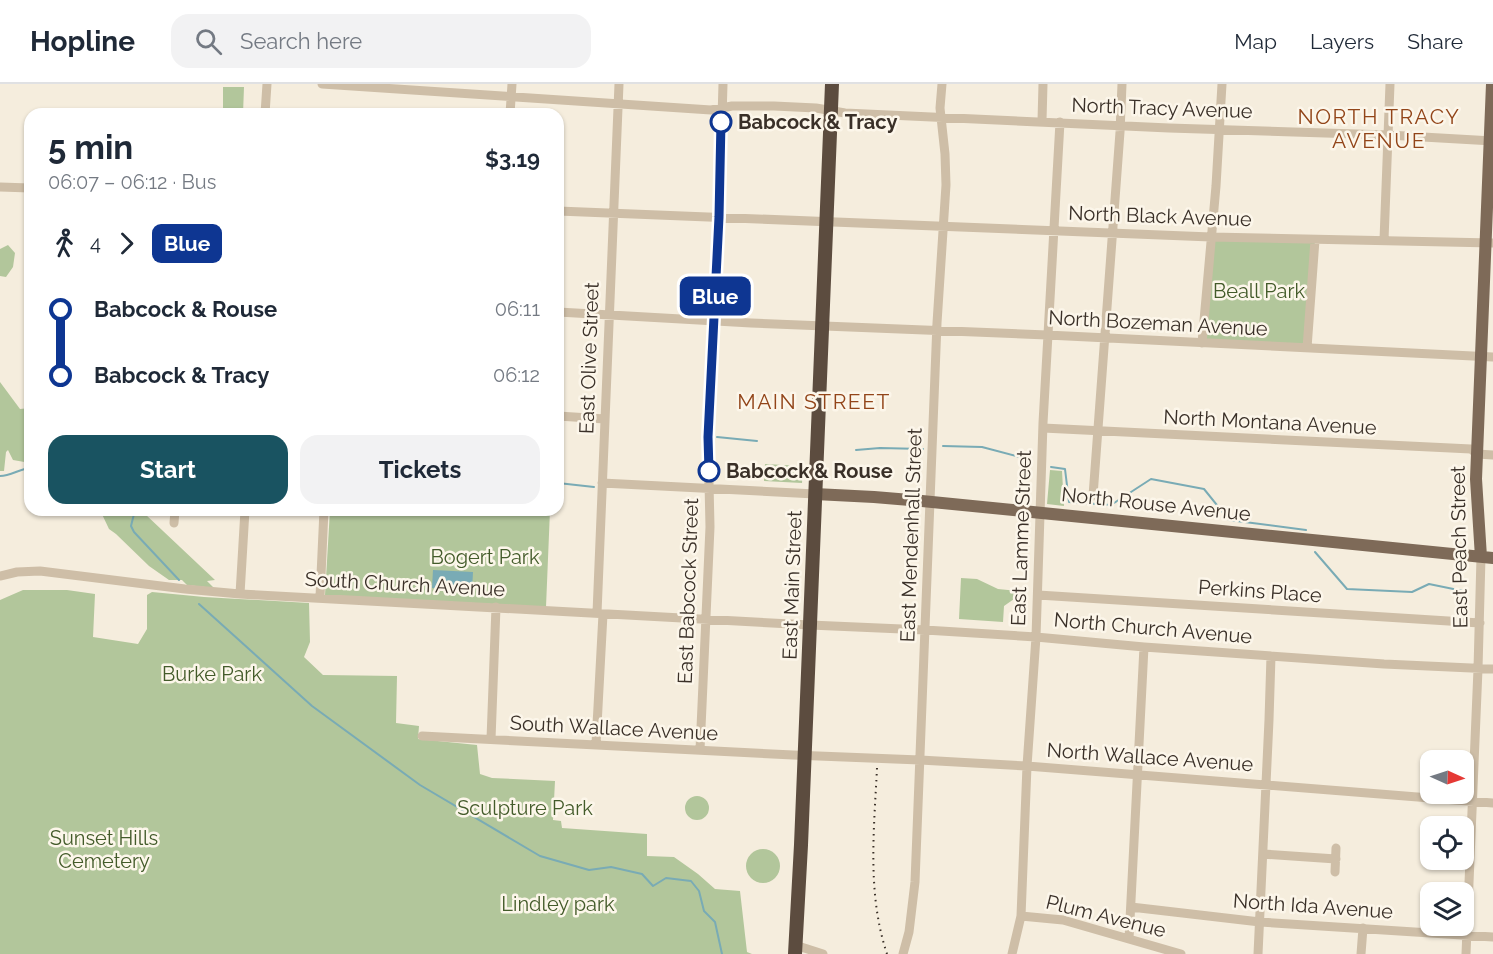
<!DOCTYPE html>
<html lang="en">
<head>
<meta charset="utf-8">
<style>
	body { margin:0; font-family:Raleway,sans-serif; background:#f2f2f3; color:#1f2937; height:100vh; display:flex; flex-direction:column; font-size:22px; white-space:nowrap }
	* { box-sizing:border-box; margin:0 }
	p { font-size:20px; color:#747a83 }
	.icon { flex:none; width:33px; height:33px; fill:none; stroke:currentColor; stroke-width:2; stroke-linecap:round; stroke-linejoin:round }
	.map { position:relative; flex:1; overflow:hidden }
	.sheet { position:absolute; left:24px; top:24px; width:540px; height:408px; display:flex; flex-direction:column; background:#fff; border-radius:18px; box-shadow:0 2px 4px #0004 }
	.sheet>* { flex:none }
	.badge { padding:0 12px; border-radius:9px; font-size:21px; line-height:39px }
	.needle { width:39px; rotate:93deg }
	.buttons { position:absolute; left:1420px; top:666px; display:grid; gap:12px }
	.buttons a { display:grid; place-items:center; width:54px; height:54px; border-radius:12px; background:#fff; box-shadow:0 2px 4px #0004; font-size:30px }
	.map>.badge { position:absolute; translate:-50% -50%; box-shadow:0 0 0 3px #fff }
	.legs { display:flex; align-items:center; gap:9px; height:66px; padding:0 24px; font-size:20px }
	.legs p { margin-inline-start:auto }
	.summary { display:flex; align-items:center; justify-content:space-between; height:102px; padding:0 24px }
	h1 { font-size:33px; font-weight:700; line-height:45px }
	.action { display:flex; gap:12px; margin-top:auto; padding:12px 24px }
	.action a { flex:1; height:69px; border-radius:18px; background:#195361; color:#fff; font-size:24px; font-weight:700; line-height:69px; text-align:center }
	.action a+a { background:#f2f2f3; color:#1f2937 }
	ul { padding:0 24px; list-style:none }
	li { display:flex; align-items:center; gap:21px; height:66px; font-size:22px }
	li i { display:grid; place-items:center; width:9px; height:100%; margin:0 8px; background:currentColor }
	li i::after { content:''; width:15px; height:15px; margin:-8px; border:4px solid; border-radius:50%; background:#fff }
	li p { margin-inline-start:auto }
	li:first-child i { background:linear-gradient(#0000 50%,currentColor 0) }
	li:last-child i { background:linear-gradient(currentColor 50%,#0000 0) }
	header { display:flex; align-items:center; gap:36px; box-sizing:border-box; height:84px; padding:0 30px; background:#fff; border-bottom:2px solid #e0e1e3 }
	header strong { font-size:28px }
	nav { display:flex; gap:33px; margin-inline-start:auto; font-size:21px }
	.search { width:420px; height:54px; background:#f2f2f3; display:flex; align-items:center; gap:15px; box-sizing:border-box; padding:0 21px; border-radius:18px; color:#747a83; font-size:22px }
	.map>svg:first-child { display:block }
	.green { fill:#b2c69b }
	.water { fill:#79abb5 }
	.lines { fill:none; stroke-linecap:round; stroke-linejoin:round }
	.stream { stroke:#79abb5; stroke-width:2 }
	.minor { stroke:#cebea7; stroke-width:9 }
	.major { stroke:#7e6a58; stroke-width:12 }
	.highway { stroke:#5c4c3f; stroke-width:14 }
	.rail { stroke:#3a3028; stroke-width:2; stroke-dasharray:1.5 4.5; stroke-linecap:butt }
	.line-1-casing { stroke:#fff; stroke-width:14 }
	.line-1 { stroke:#0e3692; stroke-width:9 }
	.stop-1-dot { fill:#fff; stroke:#0e3692; stroke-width:3 }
	.labels { text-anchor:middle; stroke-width:5; stroke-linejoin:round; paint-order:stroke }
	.street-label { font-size:20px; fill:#3a3028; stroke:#fcf6ea }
	.stop-label { font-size:20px; font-weight:bold; fill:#3a3028; stroke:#fcf6ea; text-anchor:start }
	.park-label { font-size:20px; fill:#435b2a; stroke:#fcf6ea }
	.neighbourhood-label { font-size:21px; letter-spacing:1.5px; fill:#924519; stroke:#fcf6ea }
</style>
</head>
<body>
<header>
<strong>Hopline</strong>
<div class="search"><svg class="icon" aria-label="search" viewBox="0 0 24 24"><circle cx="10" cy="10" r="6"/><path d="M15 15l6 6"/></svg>Search here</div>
<nav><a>Map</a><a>Layers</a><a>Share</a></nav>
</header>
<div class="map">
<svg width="1493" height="870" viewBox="0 0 1493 870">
	<rect width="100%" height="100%" fill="#f5eddd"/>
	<path class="green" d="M223 3H244L243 30H226V28H230V24H223Z
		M1211 153 1315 156 1307 264 1202 259Z
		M8 161 15 169 13 183 6 193 0 192V165Z
		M0 298 20 325 30 324V379L13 376 8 366 6 368 4 387H0Z
		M765 380 803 382 802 399 764 397Z
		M1050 386 1062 387 1064 422 1047 420Z
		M100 426H145V430L215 496 207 497 214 504 187 501 182 496H169L149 482 116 450 109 445Z
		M330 426H550L546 523 325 511Z
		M961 494 977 495 998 505 1018 507 1014 515 1004 522 1003 538 959 535Z
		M23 506H67L95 510 93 553 138 560 147 545V511L152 508 204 513 309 519 310 558 304 573 323 591 397 592 396 639 419 642 418 655 477 661 480 690 492 694 555 697 553 736 561 737 562 744 647 750V772L674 773 698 790 715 805 740 807 747 868 752 870H0V516Z
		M685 724a12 12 0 1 1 24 0a12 12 0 1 1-24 0Z
		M746 782a17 17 0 1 1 34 0a17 17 0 1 1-34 0Z"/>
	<path class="water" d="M433 486 473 488 472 507 432 504Z"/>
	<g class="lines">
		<path class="stream" d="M717 353 757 357
			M943 362 982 363 1031 376
			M856 366 880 364 923 365
			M1051 383 1065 385 1069 418 1111 421 1151 395 1204 405 1229 436 1306 446
			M0 392C11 392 19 385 30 384
			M558 399 594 403
			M135 426 131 442 134 448 179 496
			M1315 468 1347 505 1412 508 1429 500 1468 508
			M199 520 312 622 420 701 540 772 589 786 611 783 642 790 653 802 666 794 691 797 699 807 704 827 715 838 722 870"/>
		<path class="minor" d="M322 0 711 26 732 22H774L816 24 845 29 1169 44 1388 51 1493 57
			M265 30 267 0
			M510 30 512 0
			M1042 37 1043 0
			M0 103 30 104
			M558 127 1211 153 1493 159
			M1384 156 1390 0
			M558 228 751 239 1047 251 1493 273
			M1202 259 1216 102 1222 0
			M1307 264 1315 156
			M558 332 605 335
			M1043 344 1471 365 1477 370 1493 371
			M602 399 815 410
			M1093 412 1120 48 1122 0
			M174 439 175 426
			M0 492 17 488 40 487 185 505 240 510 810 541 925 546 1036 553 1144 563 1384 580 1493 585
			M240 510 245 426
			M1038 511 1480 539
			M320 513 324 426
			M597 529 619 0
			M422 652 793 671 920 676 1027 682 1493 719
			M491 655 496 523
			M596 660 603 530
			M700 666 710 443 708 354 719 133 723 0
			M1263 770 1336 775
			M1335 788 1336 764
			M1131 823 1260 838 1493 853
			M1021 832 1063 836 1181 870
			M1129 855 1144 563
			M795 861 823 870
			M903 870 909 848 915 798 937 239 946 101 945 70 940 24 942 0
			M1012 870 1021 832 1027 682 1036 553 1043 339 1060 38
			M1258 870 1269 636 1271 572
			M1361 870 1363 844
			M1466 870 1478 585 1481 473"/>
		<path class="major" d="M815 410 874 413 922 417 1493 474
			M1481 473 1476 395 1492 0"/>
		<path class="highway" d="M795 870 801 761 832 0"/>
		<path class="rail" d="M877 684C874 746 867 810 887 870"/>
	</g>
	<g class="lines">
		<g class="line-1-casing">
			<path id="line-1" d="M709 387 708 353 719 133 721 38"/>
		</g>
		<use href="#line-1" class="line-1"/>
	</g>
	<g class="stop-1-dot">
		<circle cx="721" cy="38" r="10"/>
		<circle cx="709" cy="387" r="10"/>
	</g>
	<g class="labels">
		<g class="street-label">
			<text transform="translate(1162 24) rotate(2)" y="7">North Tracy Avenue</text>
			<text transform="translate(1160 132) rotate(2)" y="7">North Black Avenue</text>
			<text transform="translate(1158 239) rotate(3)" y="7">North Bozeman Avenue</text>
			<text transform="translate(589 274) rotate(-88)" y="7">East Olive Street</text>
			<text transform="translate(1270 338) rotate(3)" y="7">North Montana Avenue</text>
			<text transform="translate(1156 420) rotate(6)" y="7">North Rouse Avenue</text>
			<text transform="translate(911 451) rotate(-88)" y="7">East Mendenhall Street</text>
			<text transform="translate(1021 454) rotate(-88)" y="7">East Lamme Street</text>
			<text transform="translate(1459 463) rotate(-91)" y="7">East Peach Street</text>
			<text transform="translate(405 500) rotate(3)" y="7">South Church Avenue</text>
			<text transform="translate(792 501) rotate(-88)" y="7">East Main Street</text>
			<text transform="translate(688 507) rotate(-88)" y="7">East Babcock Street</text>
			<text transform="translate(1260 507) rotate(4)" y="7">Perkins Place</text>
			<text transform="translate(1153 544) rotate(5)" y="7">North Church Avenue</text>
			<text transform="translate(614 644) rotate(3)" y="7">South Wallace Avenue</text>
			<text transform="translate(1150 673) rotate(4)" y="7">North Wallace Avenue</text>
			<text transform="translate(1313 822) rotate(4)" y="7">North Ida Avenue</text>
			<text transform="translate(1106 832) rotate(14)" y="7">Plum Avenue</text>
		</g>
		<g class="stop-label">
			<text x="738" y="45">Babcock &amp; Tracy</text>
			<text x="726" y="394">Babcock &amp; Rouse</text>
		</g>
		<g class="park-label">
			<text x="1259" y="214">Beall Park</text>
			<text x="485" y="480">Bogert Park</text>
			<text x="212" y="597">Burke Park</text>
			<text x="525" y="731">Sculpture Park</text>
			<text x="104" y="761">Sunset Hills<tspan x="104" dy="23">Cemetery</tspan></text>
			<text x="558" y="827">Lindley park</text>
		</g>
		<g class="neighbourhood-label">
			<text x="1379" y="40">NORTH TRACY<tspan x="1379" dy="24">AVENUE</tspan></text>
			<text x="814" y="325">MAIN STREET</text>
		</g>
	</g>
</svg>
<div class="buttons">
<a><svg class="needle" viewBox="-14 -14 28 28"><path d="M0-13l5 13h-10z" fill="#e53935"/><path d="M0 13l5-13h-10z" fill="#747a83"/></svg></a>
<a><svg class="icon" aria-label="locate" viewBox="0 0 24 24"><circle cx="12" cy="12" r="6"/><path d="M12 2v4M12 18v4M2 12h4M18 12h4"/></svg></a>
<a><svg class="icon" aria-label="layers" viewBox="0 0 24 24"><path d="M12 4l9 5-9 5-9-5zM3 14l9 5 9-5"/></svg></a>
</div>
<b class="badge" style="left:715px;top:212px;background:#0e3692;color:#fff">Blue</b>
<section class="sheet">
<div class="summary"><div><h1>5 min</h1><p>06:07 – 06:12 · Bus</p></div><b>$3.19</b></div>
<div class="legs"><svg class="icon" aria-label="walk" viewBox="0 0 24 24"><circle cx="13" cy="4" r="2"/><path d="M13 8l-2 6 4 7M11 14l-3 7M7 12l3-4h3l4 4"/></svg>4<svg class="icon" aria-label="forward" viewBox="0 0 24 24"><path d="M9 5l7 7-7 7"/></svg><b class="badge" style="background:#0e3692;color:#fff">Blue</b></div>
<ul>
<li><i style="color:#0e3692"></i><b>Babcock &amp; Rouse</b><p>06:11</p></li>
<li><i style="color:#0e3692"></i><b>Babcock &amp; Tracy</b><p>06:12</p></li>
</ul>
<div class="action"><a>Start</a><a>Tickets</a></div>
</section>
</div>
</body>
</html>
